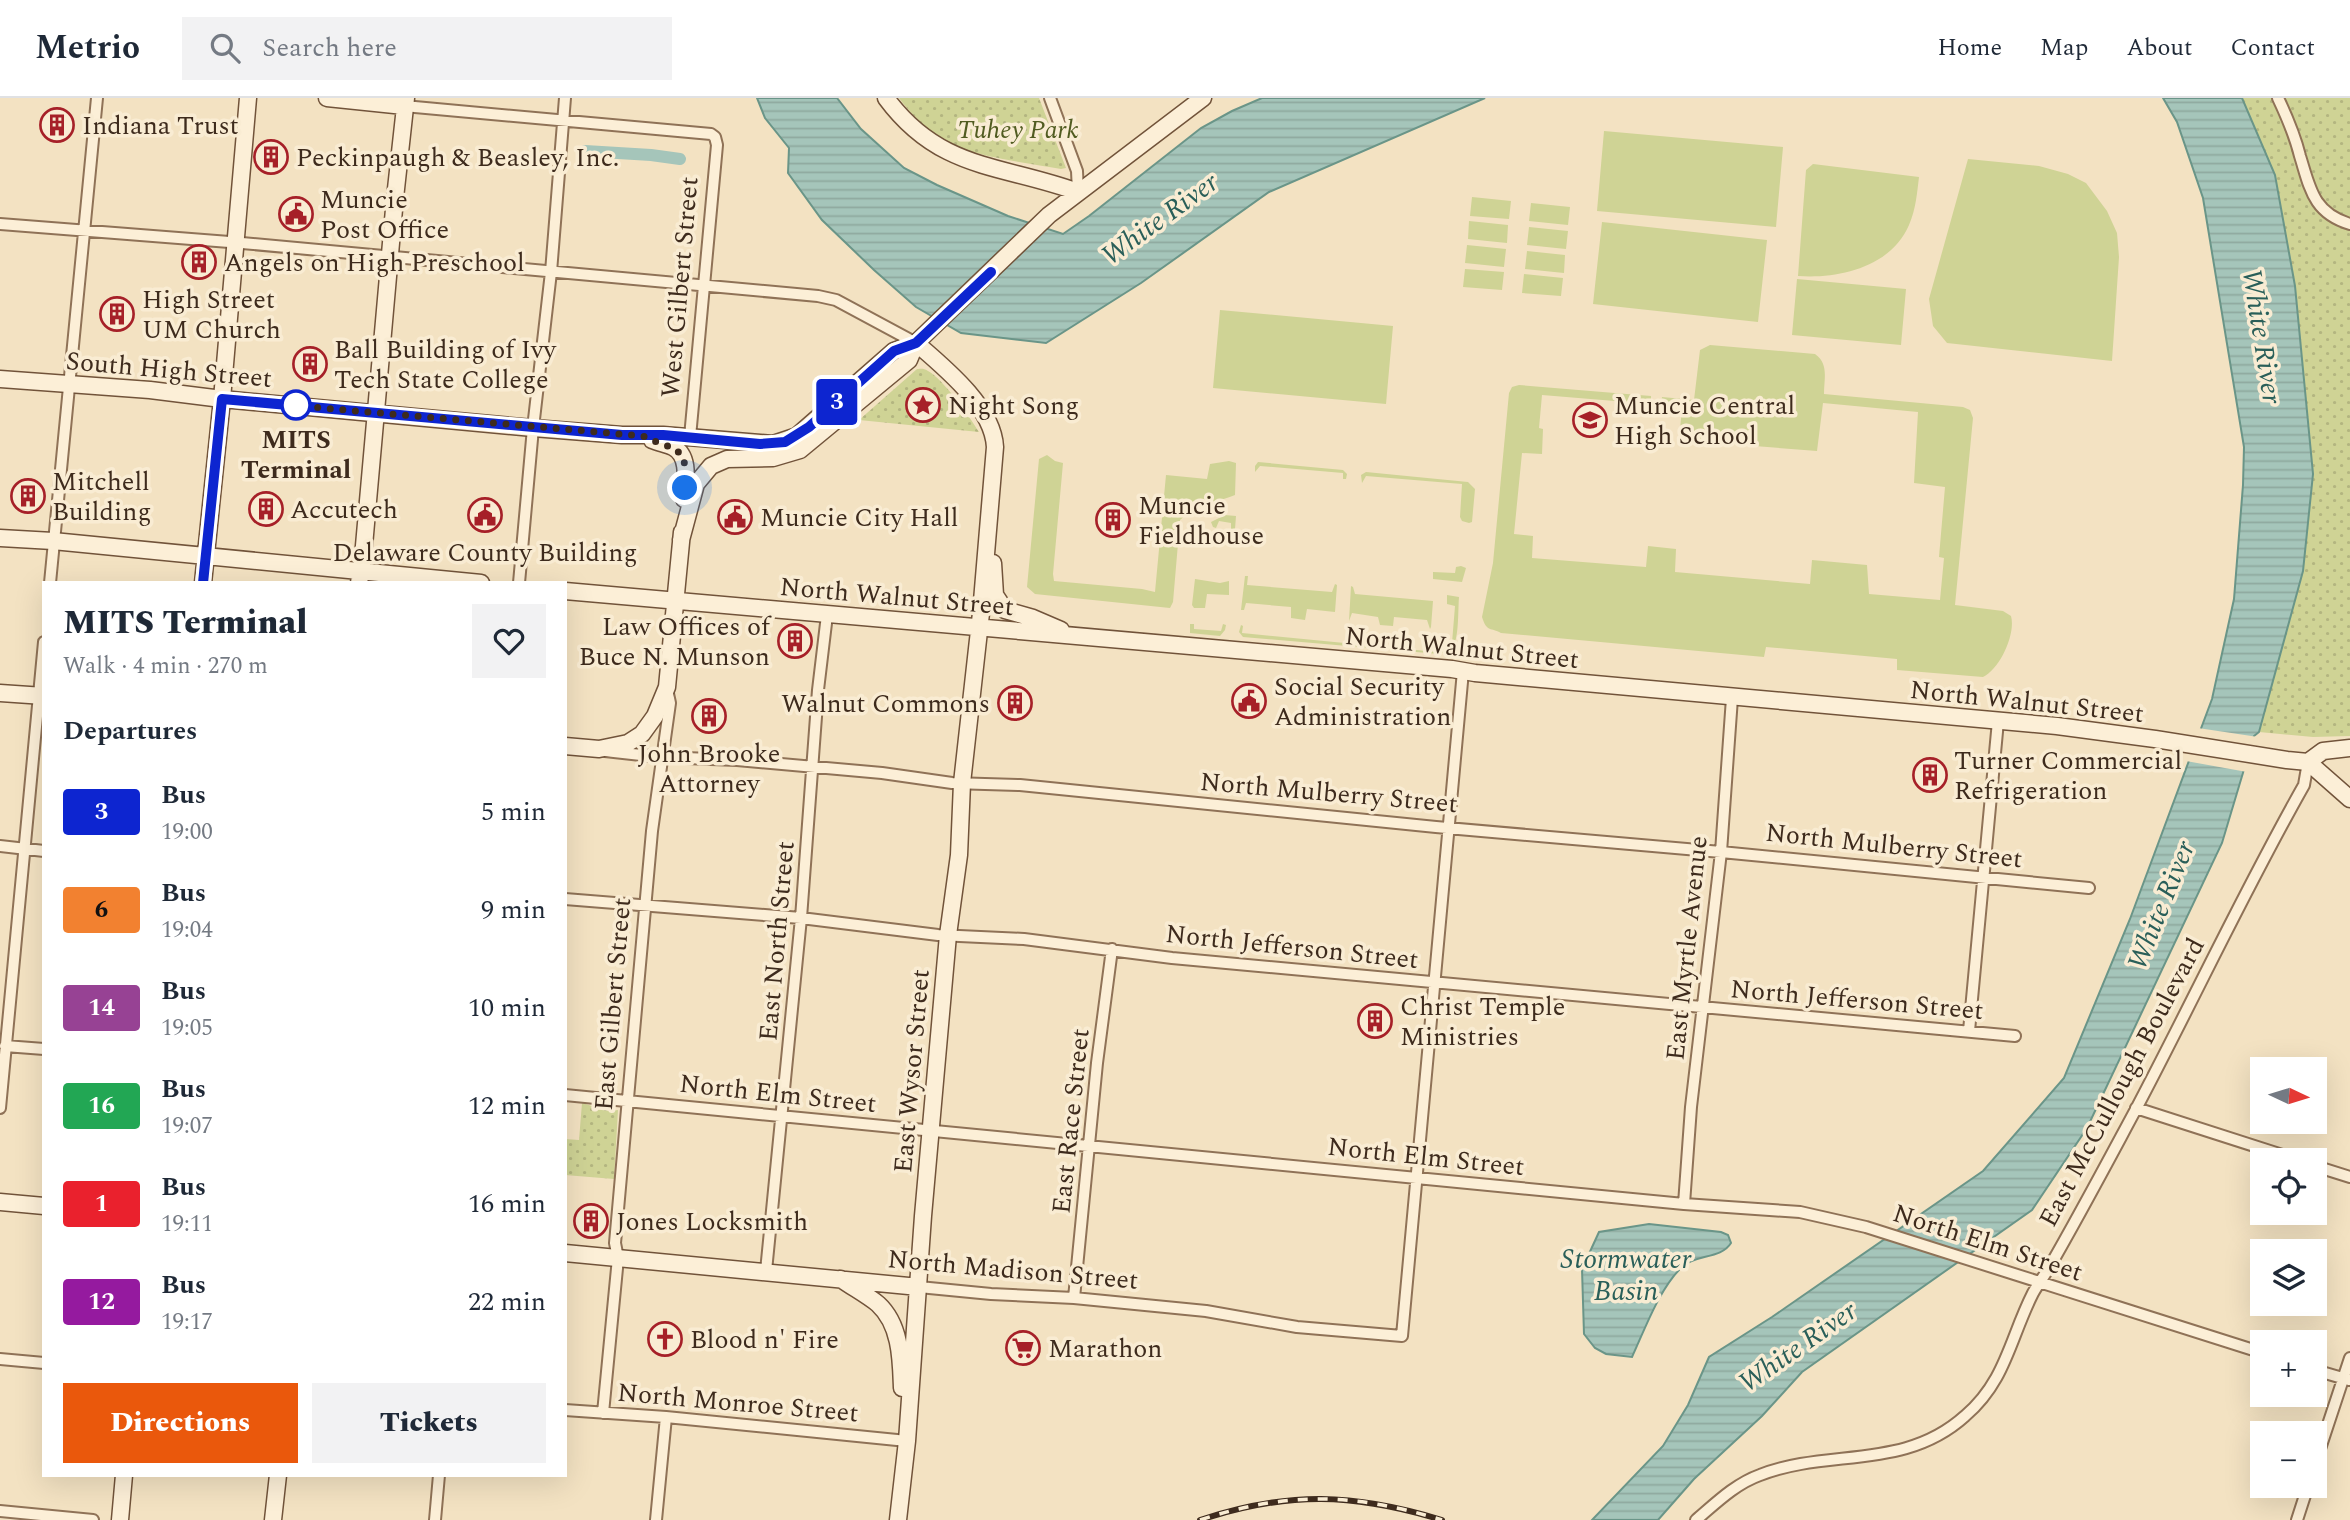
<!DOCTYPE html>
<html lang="en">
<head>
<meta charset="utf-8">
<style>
	body { margin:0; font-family:Spectral,serif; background:#f2f2f3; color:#1f2937; height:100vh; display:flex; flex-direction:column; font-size:26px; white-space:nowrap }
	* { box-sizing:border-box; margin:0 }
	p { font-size:23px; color:#747a83 }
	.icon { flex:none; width:38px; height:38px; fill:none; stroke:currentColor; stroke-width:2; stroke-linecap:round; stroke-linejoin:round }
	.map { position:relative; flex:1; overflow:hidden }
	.side { position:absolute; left:42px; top:483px; width:525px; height:896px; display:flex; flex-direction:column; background:#fff; border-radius:0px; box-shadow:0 7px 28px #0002 }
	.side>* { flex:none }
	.badge { padding:0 14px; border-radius:5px; font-size:24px; line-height:46px }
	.needle { width:46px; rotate:94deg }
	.buttons { position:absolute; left:2250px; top:959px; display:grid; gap:14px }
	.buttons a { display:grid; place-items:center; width:77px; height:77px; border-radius:0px; background:#fff; box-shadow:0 7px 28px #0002; font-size:35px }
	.you { position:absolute; width:35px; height:35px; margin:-18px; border:5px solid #fff; border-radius:50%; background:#1a73e8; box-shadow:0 0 0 10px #1a73e833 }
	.map>.badge { position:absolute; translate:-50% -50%; box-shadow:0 0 0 4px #fff }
	h2 { padding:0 21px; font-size:26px; line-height:63px }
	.round { display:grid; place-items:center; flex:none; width:74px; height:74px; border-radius:0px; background:#f2f2f3 }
	.head { display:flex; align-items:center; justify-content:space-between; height:119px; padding:0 21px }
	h1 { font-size:33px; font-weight:800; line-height:52px }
	.primary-button { display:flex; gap:14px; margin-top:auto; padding:14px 21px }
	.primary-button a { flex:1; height:80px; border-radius:0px; background:#ea580c; color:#fff; font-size:28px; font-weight:800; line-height:80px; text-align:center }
	.primary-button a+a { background:#f2f2f3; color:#1f2937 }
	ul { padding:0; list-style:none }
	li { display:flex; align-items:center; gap:21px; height:98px; padding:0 21px }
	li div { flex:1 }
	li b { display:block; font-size:26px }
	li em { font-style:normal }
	li .badge { min-width:77px; font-weight:700; text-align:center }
	header { display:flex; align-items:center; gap:42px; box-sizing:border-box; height:98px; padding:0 35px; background:#fff; border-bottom:2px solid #e0e1e3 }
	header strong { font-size:33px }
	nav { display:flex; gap:38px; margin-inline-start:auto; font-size:24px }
	.search { width:490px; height:63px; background:#f2f2f3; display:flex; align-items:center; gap:18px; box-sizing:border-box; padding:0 24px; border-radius:0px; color:#747a83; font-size:26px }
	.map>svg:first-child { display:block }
	.grass { fill:#cfd395 }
	.park { fill:url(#park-dots) }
	.water { fill:url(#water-rules); stroke:#6a9588; stroke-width:2 }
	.pier { fill:#f3e2c2 }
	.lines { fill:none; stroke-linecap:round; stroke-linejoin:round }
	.canal { stroke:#a5c5ba; stroke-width:12 }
	.street-casing { stroke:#8f7257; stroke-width:14 }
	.secondary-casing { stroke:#71533a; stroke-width:19 }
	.street { stroke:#fcefd7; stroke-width:10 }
	.secondary { stroke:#fcefd7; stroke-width:16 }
	.rail-casing { stroke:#3e2b1d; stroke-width:6 }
	.rail { stroke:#f9ecd3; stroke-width:3.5; stroke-dasharray:10; stroke-linecap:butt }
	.line-casing { stroke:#fff; stroke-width:16 }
	.line { stroke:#0d25d0; stroke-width:10 }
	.walk { stroke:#3e2b1d; stroke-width:7; stroke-dasharray:0 12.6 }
	.stop-dot { fill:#fff; stroke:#0d25d0; stroke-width:3.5 }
	.labels { text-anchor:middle; stroke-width:7; stroke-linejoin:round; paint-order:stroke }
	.poi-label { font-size:26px; fill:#3e2b1d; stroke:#f9ecd3; text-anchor:start }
	.park-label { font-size:26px; font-style:italic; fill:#515c21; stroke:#f9ecd3 }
	.street-label { font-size:26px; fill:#3e2b1d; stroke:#f9ecd3 }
	.stop-label { font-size:26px; font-weight:bold; fill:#3e2b1d; stroke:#f9ecd3 }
	.water-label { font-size:28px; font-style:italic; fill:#2a5f59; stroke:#f9ecd3 }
</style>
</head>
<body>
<header>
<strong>Metrio</strong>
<div class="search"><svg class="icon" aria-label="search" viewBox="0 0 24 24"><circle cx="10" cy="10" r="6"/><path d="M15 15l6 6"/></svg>Search here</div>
<nav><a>Home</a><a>Map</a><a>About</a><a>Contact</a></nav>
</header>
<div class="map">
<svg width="2350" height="1422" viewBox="0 0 2350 1422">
	<defs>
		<pattern id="park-dots" width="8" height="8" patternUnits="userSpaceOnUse" patternTransform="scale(1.75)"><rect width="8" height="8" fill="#cfd395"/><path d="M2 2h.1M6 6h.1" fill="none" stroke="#b3b580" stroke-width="1.8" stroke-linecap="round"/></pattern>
		<pattern id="water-rules" width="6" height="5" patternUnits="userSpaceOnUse" patternTransform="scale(1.75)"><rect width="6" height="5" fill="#a5c5ba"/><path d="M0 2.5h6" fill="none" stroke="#8fa99f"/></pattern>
	</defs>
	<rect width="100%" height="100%" fill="#f3e2c2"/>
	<path class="grass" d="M1604 33 1783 49 1776 129 1597 113Z
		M1968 61 2039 68 2068 76 2086 85 2107 113 2117 135 2119 159 2112 263 1947 245 1933 228 1929 201Z
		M1813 66 1919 79C1917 95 1916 111 1909 127 1891 169 1839 181 1798 178L1806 72Z
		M1472 99 1511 103 1509 121 1470 118Z
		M1531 105 1570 109 1568 127 1529 123Z
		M1469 123 1508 127 1507 145 1468 141Z
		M1602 124 1767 142 1758 224 1593 206Z
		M1529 129 1568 133 1566 151 1527 147Z
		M1467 147 1506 151 1504 169 1465 165Z
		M1527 153 1565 157 1564 175 1525 171Z
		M1465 171 1504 174 1502 192 1463 189Z
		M1524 176 1563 180 1561 198 1522 195Z
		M1797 181 1906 191 1901 247 1792 237Z
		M1220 212 1393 228 1386 306 1213 290Z
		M1710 247 1815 256C1829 266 1824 280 1824 296L1963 309 1970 312 1973 320 1955 507 2003 513 2011 518C2016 536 2000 571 1983 579L1897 572V561L1766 549 1764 559 1501 535C1491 529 1487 535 1482 519L1493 465 1509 295 1512 289 1519 287 1651 298V306L1542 297 1539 330 1543 331 1542 356 1522 355 1514 436 1533 438 1532 460 1646 469 1648 448 1676 451 1675 474 1810 486 1812 462 1867 467 1869 496 1940 502 1944 460 1939 459 1945 389 1914 385 1918 314 1823 305 1817 353 1679 342 1682 310 1661 307 1662 299 1694 302 1700 252Z
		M1047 357 1055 363 1063 365 1053 476 1054 483 1142 491 1155 494 1166 377 1207 381 1210 366 1229 363 1236 365 1235 397C1216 405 1196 406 1180 422L1173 504 1170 510 1035 496 1027 489 1039 361Z
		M1258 364 1343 372 1347 376 1346 381H1343V375L1260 368 1255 374V368Z
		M1366 374 1468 384 1475 391 1472 424 1469 425 1462 423 1460 419 1462 386 1366 378 1362 385 1361 377Z
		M1225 417 1236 418 1235 431H1231V425L1219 423 1216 430 1213 429 1211 424Z
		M1461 468 1466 470 1462 484 1433 481V474L1455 475 1456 469Z
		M1245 478H1248L1247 487 1332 494 1335 486 1337 487 1335 514 1307 511 1305 522 1291 520V509L1246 505 1244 512H1241Z
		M1195 481 1220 485 1229 483V497L1207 496 1205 510H1194L1192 507Z
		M1351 488 1353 489 1355 496 1433 503 1431 529 1430 531 1427 522 1394 519 1393 528 1380 527 1378 519 1352 515 1349 523Z
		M1447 497 1459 499C1458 511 1459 536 1454 547 1451 553 1445 554 1439 556L1243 539 1239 534 1241 527 1243 528 1242 535 1437 554 1440 545H1452L1455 508 1447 506Z
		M1190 526H1194V531L1221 533 1223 526 1226 527 1225 532 1220 538 1190 535Z"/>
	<path class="park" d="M899 0H1039L1066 70 1061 71C1025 64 968 59 938 39 924 29 909 14 899 0Z
		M2242 0H2350V638L2313 639 2259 634 2303 473 2313 376 2295 188Z
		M917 271C922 271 923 270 928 273 943 281 970 319 979 334L859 322Z
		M582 1005 609 1013 618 1012 614 1081 565 1077V1041L579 1042Z"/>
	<path class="water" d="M757 0H837L861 31 904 70 937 87 1008 118 1063 136 1089 118 1201 30 1232 13 1262 0H1485L1269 94 1141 185 1046 245 961 235 916 209 874 172 822 122 788 75 789 50 765 20Z
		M2163 0H2242L2275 77 2295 188 2313 376 2303 473 2259 634 2254 638 2222 745 2087 1030 2032 1112 1802 1274 1762 1318 1694 1381 1658 1422H1592L1663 1348 1688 1307 1709 1259 1772 1219 1983 1073 2064 980 2130 821 2212 601 2234 501 2243 387 2244 349 2203 100 2177 24Z
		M1649 1126 1721 1134 1728 1137 1731 1145C1721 1161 1697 1156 1683 1168 1660 1189 1645 1231 1632 1259L1606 1256 1595 1250 1584 1236 1582 1171 1599 1134Z"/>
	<path class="pier" d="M2198 630 2258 639 2247 674 2186 663Z"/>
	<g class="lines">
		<path class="canal" d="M585 53 651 57 680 61"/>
		<g class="street-casing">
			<path id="street" d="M1050 0 1077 73 1078 94
				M2278 0C2287 19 2295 38 2300 58 2310 90 2313 115 2350 126
				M404 8 711 36 715 39 717 47 690 339
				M0 126 242 145 818 198 836 202 916 245
				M50 485 97 0
				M519 485 533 330 551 174 565 0
				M605 653 659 659 737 662 882 675 952 685 1020 687 1436 729 1721 754 2089 790
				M0 748 44 753
				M565 801 801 820 938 837 1024 841 1172 860 2015 938
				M1969 933 1998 623
				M5 948 44 951
				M565 997 1684 1106 1800 1114 1866 1129 2263 1255
				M0 1010 44 544
				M2136 1010 2298 1062
				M2315 1068 2350 1079
				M1684 1106 1691 1009 1721 754 1732 600
				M766 1173 801 820 818 592 827 517
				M919 1189 991 1196 1074 1200 1206 1213 1297 1229 1402 1238 1463 573
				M1074 1200 1097 965 1112 851
				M0 1261 44 1265
				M2315 1272 2349 1282
				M565 1312 666 1319 907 1343
				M603 1315 618 1160 615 1145 652 733 670 605 667 591
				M2315 1366 2350 1260
				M0 1413 93 1422
				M435 1422 439 1377
				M656 1422 666 1319
				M1696 1422C1716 1405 1735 1386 1760 1377 1829 1350 1904 1373 1965 1318 2006 1283 2010 1240 2033 1195 2038 1186 2045 1177 2050 1168 2080 1116 2108 1063 2136 1011 2193 903 2244 793 2304 687L2308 664
				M2297 1422 2308 1388"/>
		</g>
		<g class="secondary-casing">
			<path id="secondary" d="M327 0 404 8
				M886 0C940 73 1001 66 1078 94
				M0 281 150 292 222 301 533 330 622 337H663L773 346 797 338 894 253 916 245
				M652 342C659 345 667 346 673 349 691 358 685 385 684 401
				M0 440 53 443 481 485
				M681 442 696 386 711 368 727 361 773 360 800 352 909 262 916 245 1049 117 1203 0
				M993 465 995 497 1005 512 1033 520 1061 532
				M203 485 222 301 248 0
				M359 485 363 459 395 100 406 0
				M565 493 1452 571 1475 575 2057 628 2155 641 2287 662 2308 664 2323 653 2350 650
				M0 595 44 598
				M565 648 599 651 628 645 642 636 655 618 667 589 682 434
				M2308 664 2350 701
				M0 1104 44 1108
				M565 1155 919 1189
				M841 1181C852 1189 867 1197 878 1206 901 1227 901 1262 902 1290
				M120 1422 124 1377
				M273 1422 278 1377
				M898 1422 907 1343 923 1118 948 837 959 757 962 685 981 515 995 349C993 309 945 270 916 245"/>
		</g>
		<use href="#street" class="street"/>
		<use href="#secondary" class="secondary"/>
		<g class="rail-casing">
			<path id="rail" d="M1200 1422C1288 1393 1354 1395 1442 1422"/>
		</g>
		<use href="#rail" class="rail"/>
	</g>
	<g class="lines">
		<g class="line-casing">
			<path id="line" d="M203 485 222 301 622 337H663L760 346 785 344 809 329 894 253 916 245 991 174"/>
		</g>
		<use href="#line" class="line"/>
		<path class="walk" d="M296 307H288L643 338C677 354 688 346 685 390"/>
	</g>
	<defs>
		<g id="building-ring" transform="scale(1.75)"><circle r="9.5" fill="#f9ecd3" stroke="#a62028" stroke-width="1.5"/><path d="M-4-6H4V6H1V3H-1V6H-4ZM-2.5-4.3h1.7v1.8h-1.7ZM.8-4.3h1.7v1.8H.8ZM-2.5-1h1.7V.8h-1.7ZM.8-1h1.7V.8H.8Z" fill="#a62028"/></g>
		<g id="civic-ring" transform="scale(1.75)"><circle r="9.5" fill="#f9ecd3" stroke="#a62028" stroke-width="1.5"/><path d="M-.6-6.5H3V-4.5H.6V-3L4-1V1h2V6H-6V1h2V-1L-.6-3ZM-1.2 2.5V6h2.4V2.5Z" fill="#a62028"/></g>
		<g id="sight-ring" transform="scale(1.75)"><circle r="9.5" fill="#f9ecd3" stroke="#a62028" stroke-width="1.5"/><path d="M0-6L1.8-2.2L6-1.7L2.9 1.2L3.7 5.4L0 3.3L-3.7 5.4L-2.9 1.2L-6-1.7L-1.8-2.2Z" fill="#a62028"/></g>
		<g id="school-ring" transform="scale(1.75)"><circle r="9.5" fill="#f9ecd3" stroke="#a62028" stroke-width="1.5"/><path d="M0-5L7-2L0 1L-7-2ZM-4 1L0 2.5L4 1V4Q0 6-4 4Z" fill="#a62028"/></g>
		<g id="church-ring" transform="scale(1.75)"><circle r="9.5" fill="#f9ecd3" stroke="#a62028" stroke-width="1.5"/><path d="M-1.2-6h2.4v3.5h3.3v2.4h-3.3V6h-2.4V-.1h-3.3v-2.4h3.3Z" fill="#a62028"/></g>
		<g id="supermarket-ring" transform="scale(1.75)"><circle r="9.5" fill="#f9ecd3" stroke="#a62028" stroke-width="1.5"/><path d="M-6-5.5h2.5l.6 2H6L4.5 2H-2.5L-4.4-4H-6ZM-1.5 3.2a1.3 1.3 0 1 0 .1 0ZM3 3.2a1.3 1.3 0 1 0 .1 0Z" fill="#a62028"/></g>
	</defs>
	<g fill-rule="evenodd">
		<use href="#building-ring" x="57" y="27"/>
		<use href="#building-ring" x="271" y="59"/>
		<use href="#civic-ring" x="296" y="116"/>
		<use href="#building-ring" x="199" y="164"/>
		<use href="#building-ring" x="117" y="216"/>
		<use href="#building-ring" x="310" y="266"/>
		<use href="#sight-ring" x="923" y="307"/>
		<use href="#school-ring" x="1590" y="322"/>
		<use href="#building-ring" x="28" y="398"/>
		<use href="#building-ring" x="266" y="411"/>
		<use href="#civic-ring" x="485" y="417"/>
		<use href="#civic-ring" x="735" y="419"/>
		<use href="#building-ring" x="1113" y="422"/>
		<use href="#building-ring" x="795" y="543"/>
		<use href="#civic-ring" x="1249" y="603"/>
		<use href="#building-ring" x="1015" y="605"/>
		<use href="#building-ring" x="709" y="618"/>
		<use href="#building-ring" x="1930" y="677"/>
		<use href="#building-ring" x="1375" y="923"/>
		<use href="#building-ring" x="591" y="1123"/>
		<use href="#church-ring" x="665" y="1241"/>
		<use href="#supermarket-ring" x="1023" y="1250"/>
	</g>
	<circle class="stop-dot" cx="296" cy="307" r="14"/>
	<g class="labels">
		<g class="poi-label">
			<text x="82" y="36">Indiana Trust</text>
			<text x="296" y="68">Peckinpaugh &amp; Beasley, Inc.</text>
			<text x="320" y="110">Muncie<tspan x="320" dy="30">Post Office</tspan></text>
			<text x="224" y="173">Angels on High Preschool</text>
			<text x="142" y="210">High Street<tspan x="142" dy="30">UM Church</tspan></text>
			<text x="334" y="260">Ball Building of Ivy<tspan x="334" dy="30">Tech State College</tspan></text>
			<text x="948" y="316">Night Song</text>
			<text x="1614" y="316">Muncie Central<tspan x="1614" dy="30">High School</tspan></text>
			<text x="52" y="392">Mitchell<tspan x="52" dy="30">Building</tspan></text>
			<text x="1138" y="416">Muncie<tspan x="1138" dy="30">Fieldhouse</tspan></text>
			<text x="290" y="420">Accutech</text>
			<text x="760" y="428">Muncie City Hall</text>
			<text x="485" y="463" text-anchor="middle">Delaware County Building</text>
			<text x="770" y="537" text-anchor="end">Law Offices of<tspan x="770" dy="30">Buce N. Munson</tspan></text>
			<text x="1274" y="597">Social Security<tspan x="1274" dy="30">Administration</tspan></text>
			<text x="990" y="614" text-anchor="end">Walnut Commons</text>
			<text x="709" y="664" text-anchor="middle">John Brooke<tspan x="709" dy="30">Attorney</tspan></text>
			<text x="1954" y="671">Turner Commercial<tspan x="1954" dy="30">Refrigeration</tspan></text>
			<text x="1400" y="917">Christ Temple<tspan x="1400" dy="30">Ministries</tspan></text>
			<text x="616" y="1132">Jones Locksmith</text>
			<text x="690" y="1250">Blood n' Fire</text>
			<text x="1048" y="1259">Marathon</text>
		</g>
		<g class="park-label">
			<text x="1018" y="40">Tuhey Park</text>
		</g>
		<g class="street-label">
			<text transform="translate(679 189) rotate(-85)" y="9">West Gilbert Street</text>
			<text transform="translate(169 271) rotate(5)" y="9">South High Street</text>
			<text transform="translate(897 498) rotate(5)" y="9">North Walnut Street</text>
			<text transform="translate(1462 549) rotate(6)" y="9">North Walnut Street</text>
			<text transform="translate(2027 603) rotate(6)" y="9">North Walnut Street</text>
			<text transform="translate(1329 694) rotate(5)" y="9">North Mulberry Street</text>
			<text transform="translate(1894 747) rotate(6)" y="9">North Mulberry Street</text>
			<text transform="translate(776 843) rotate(-85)" y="9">East North Street</text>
			<text transform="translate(1292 848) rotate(6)" y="9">North Jefferson Street</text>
			<text transform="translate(1686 850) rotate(-84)" y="9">East Myrtle Avenue</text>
			<text transform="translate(1857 901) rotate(5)" y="9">North Jefferson Street</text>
			<text transform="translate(612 906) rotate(-85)" y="9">East Gilbert Street</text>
			<text transform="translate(911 973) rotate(-85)" y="9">East Wysor Street</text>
			<text transform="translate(2121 984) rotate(-62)" y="9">East McCullough Boulevard</text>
			<text transform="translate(778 995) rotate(6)" y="9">North Elm Street</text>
			<text transform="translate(1070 1023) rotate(-84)" y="9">East Race Street</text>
			<text transform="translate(1426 1058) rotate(6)" y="9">North Elm Street</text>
			<text transform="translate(1988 1144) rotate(18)" y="9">North Elm Street</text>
			<text transform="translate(1013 1171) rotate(5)" y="9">North Madison Street</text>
			<text transform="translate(738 1304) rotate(5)" y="9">North Monroe Street</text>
		</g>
		<g class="stop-label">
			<text x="296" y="350">MITS<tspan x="296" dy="30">Terminal</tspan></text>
		</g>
		<g class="water-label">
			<text transform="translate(1159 120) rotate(-36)" y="10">White River</text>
			<text transform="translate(2263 238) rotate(81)" y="10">White River</text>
			<text transform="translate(2160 807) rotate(-68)" y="10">White River</text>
			<text x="1626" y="1170">Stormwater<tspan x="1626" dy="32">Basin</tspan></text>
			<text transform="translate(1797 1248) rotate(-35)" y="10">White River</text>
		</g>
	</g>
</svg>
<div class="buttons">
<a><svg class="needle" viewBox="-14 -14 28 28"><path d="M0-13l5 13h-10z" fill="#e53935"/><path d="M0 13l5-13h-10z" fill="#747a83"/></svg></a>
<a><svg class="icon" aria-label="locate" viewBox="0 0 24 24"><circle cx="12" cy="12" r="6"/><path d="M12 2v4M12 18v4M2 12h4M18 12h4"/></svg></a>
<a><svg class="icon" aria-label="layers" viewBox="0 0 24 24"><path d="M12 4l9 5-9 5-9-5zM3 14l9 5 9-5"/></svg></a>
<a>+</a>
<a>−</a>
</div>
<div class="you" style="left:685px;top:390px"></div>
<b class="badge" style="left:837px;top:304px;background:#0d25d0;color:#fff">3</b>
<section class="side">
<div class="head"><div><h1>MITS Terminal</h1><p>Walk · 4 min · 270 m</p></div><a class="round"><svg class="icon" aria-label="heart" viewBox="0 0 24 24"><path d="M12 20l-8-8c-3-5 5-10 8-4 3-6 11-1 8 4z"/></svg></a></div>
<h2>Departures</h2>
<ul>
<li><span class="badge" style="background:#0d25d0;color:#fff">3</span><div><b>Bus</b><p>19:00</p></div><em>5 min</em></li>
<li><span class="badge" style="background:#f28130;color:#111">6</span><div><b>Bus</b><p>19:04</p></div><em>9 min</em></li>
<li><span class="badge" style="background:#974294;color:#fff">14</span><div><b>Bus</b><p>19:05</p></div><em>10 min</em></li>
<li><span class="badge" style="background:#22a754;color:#fff">16</span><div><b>Bus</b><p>19:07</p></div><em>12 min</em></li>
<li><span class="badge" style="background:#ea212d;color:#fff">1</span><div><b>Bus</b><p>19:11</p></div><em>16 min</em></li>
<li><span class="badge" style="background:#951a9f;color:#fff">12</span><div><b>Bus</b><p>19:17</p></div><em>22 min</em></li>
</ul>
<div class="primary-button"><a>Directions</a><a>Tickets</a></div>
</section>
</div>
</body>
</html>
